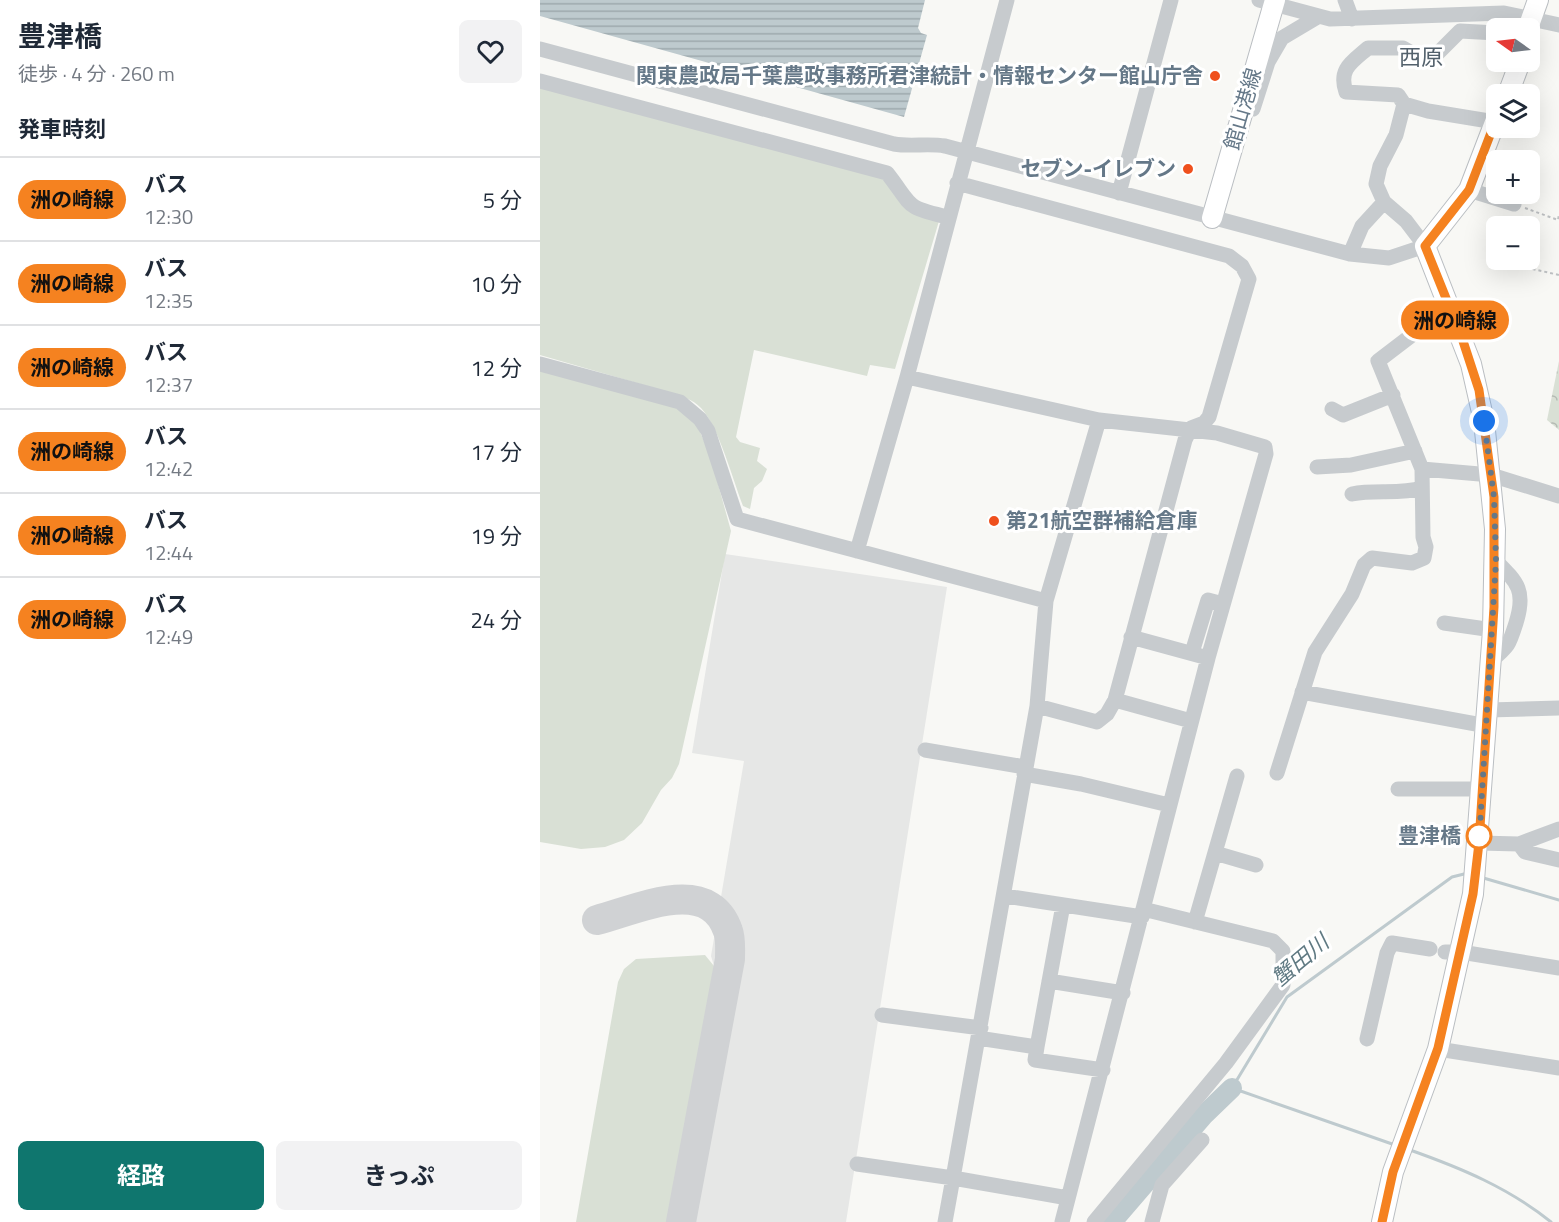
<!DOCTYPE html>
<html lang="ja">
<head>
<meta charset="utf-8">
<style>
	body { margin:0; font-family:"Titillium Web","Noto Sans JP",sans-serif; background:#f2f2f3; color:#1f2937; height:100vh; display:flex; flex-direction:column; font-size:22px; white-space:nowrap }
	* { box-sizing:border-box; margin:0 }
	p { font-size:20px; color:#747a83 }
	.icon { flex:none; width:33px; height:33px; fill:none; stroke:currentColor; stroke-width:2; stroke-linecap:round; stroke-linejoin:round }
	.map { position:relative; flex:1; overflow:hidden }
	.drawer { display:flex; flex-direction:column; background:#fff; width:540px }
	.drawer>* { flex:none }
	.badge { padding:0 12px; border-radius:20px; font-size:21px; line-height:39px }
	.needle { width:39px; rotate:284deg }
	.fabs { position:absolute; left:946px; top:18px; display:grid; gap:12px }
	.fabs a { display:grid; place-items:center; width:54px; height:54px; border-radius:9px; background:#fff; box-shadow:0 6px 24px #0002; font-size:30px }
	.you { position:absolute; width:30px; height:30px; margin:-15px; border:4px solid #fff; border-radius:50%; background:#1a73e8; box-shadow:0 0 0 9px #1a73e833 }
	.map>.badge { position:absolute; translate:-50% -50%; box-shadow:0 0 0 3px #fff }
	h2 { padding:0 18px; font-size:22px; line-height:54px }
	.round { display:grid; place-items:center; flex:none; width:63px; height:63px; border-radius:9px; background:#f2f2f3 }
	.head { display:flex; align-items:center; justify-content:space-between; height:102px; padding:0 18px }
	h1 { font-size:28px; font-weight:700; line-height:45px }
	.cta { display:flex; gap:12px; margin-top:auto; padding:12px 18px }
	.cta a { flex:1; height:69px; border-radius:9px; background:#0f766e; color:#fff; font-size:24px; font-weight:700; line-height:69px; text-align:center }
	.cta a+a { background:#f2f2f3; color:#1f2937 }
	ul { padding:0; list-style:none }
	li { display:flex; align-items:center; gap:18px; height:84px; padding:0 18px; border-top:2px solid #e0e1e3 }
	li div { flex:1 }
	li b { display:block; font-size:22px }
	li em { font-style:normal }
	li .badge { min-width:66px; font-weight:700; text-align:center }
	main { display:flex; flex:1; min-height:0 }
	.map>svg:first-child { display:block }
	.built { fill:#e6e7e6 }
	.grass { fill:#d9e0d5 }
	.park { fill:url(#park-crowns) }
	.water { fill:url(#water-rules) }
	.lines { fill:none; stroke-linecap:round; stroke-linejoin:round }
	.stream { stroke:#becace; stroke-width:3 }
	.river { stroke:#becace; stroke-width:20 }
	.taxiway { stroke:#d0d2d4; stroke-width:30 }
	.major-casing { stroke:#babec2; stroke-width:22 }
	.path { stroke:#bec1c3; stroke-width:2; stroke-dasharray:3 3; stroke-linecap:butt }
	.minor { stroke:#c7cbce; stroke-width:15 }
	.major { stroke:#fff; stroke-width:20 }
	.line-casing { stroke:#fff; stroke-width:14 }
	.line { stroke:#f58220; stroke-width:9 }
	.walk { stroke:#657888; stroke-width:6; stroke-dasharray:0 10.8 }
	.poi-dot { fill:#ef501d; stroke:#fff; stroke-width:2 }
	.stop-dot { fill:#fff; stroke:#f58220; stroke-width:3 }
	.labels { text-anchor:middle; stroke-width:6; stroke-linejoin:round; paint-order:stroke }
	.poi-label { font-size:21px; font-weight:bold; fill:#657888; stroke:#fff; text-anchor:end }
	.street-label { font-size:21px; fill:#657888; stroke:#fff }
	.stop-label { font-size:21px; font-weight:bold; fill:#657888; stroke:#fff; text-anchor:end }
	.neighbourhood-label { font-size:22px; fill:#53616c; stroke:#fff }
	.water-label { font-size:22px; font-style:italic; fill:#607a83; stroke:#fff }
</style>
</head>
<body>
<main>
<section class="drawer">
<div class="head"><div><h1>豊津橋</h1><p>徒歩 · 4 分 · 260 m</p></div><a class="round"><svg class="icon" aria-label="heart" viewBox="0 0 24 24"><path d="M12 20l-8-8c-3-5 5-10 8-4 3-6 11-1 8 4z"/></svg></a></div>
<h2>発車時刻</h2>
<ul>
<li><span class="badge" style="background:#f58220;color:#111">洲の崎線</span><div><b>バス</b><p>12:30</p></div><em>5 分</em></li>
<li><span class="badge" style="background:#f58220;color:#111">洲の崎線</span><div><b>バス</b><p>12:35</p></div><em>10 分</em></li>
<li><span class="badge" style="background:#f58220;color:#111">洲の崎線</span><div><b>バス</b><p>12:37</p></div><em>12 分</em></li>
<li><span class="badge" style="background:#f58220;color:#111">洲の崎線</span><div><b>バス</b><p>12:42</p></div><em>17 分</em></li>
<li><span class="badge" style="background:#f58220;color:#111">洲の崎線</span><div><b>バス</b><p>12:44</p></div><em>19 分</em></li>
<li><span class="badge" style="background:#f58220;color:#111">洲の崎線</span><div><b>バス</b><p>12:49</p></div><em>24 分</em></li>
</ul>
<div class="cta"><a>経路</a><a>きっぷ</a></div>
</section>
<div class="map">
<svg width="1019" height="1222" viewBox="0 0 1019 1222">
	<defs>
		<pattern id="park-crowns" width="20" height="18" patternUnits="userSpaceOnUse" patternTransform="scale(1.5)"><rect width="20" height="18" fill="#d9e0d5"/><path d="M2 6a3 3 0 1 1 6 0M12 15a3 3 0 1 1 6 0" fill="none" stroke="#b4bab3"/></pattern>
		<pattern id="water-rules" width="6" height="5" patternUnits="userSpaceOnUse" patternTransform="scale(1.5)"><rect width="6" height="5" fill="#becace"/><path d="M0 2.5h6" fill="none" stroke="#9ea9ad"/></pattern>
	</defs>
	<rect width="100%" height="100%" fill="#f8f8f5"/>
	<path class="built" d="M185 554 407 587 306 1222H129L171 980 174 966 171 956 204 761 152 753Z"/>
	<path class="grass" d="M0 85 336 171 399 221 355 369 330 365 327 376 214 350 196 437 200 442 220 448 217 461 227 469 222 481 214 488 210 509 203 506C193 481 179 427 161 408 153 399 140 396 128 392L0 355Z
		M0 370 135 406 157 425 170 455 191 531 139 764 132 778 121 790 102 823 84 840 65 847 41 849 0 842Z
		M165 955 174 966 129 1222H36L78 982 84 969 96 959Z"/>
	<path class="park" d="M1019 361V430L1007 420Z"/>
	<path class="water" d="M0 0H385L378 28 381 33 387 35 364 117 0 16Z"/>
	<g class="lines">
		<path class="stream" d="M940 877 1019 900
			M855 1145 692 1088 747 997 912 877 928 873
			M870 1150C921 1168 969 1188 1011 1222"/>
		<path class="river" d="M572 1222 664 1115 692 1088"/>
		<path class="taxiway" d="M57 920C96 910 169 874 188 931 191 939 190 950 190 959L141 1222"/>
		<g class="major-casing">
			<path id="major" d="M988 28 998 0
				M968 94 980 62
				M672 218 735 0
				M842 1222 853 1172 898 1049 933 894 953 630 955 529 944 421 931 364 885 246 929 190 957 117"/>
		</g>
		<path class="path" d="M985 208 1018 220 1019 214
			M975 265 1019 275"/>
		<path class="minor" d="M719 0 790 19 964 13 1019 25
			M805 0 812 19
			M969 28 975 26
			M0 49 354 144C371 147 388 143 405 146L810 254 849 258 885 246 866 221 844 202 836 184 840 166 856 135 864 104 858 95 806 92C798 69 812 62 828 48H863L884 60 894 57 920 31 957 33
			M0 81 347 173C373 206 363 207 408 217
			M864 104 888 111 955 122
			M713 109 728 62 742 38 779 16
			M417 183 689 256 702 266 709 279 669 417 664 423 651 428 645 440 575 700 567 714 557 722 497 706
			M929 190 974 204
			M579 193 631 0
			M810 254 822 226 844 202
			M0 364 140 402 160 419 168 431 197 519 506 601
			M367 377 559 420 677 433 725 447 726 454 668 658 522 1222
			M792 409 803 415 853 395
			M777 467 811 465 875 451
			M882 469 838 361 910 306
			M812 494C835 489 860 495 882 488
			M317 551 367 377 467 0
			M904 623 953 630
			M591 637 668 658
			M654 646 668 600 683 604
			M951 661C969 646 969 645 976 623 986 591 978 583 956 561
			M762 692 947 726
			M575 700 651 721
			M948 710 1019 708
			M385 750 485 767
			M737 773 775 652 812 594 824 565 832 558 872 563 884 558 886 547 883 537 882 469 951 475 1019 496
			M484 774 541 784 629 805
			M858 789H941
			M939 843 979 844 1019 829
			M979 844 985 852 1019 860
			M675 853 716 865
			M465 896 602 917
			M655 922 697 776
			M905 952H921L1019 968
			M509 981 583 993
			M342 1015 441 1028
			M438 1038 497 1047 523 905
			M827 1039 847 953 852 943 890 949
			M497 1047 495 1060 563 1070
			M898 1049 1019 1068
			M317 1164 413 1178 405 1222
			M528 1198 413 1178 497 706 506 601 559 420
			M554 1222 686 1063 743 985V951L733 941 603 909
			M612 1222 622 1185 662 1140"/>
		<use href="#major" class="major"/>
	</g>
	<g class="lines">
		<g class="line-casing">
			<path id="line" d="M842 1222 853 1172 898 1048 933 894 939 843 954 607V497L939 390 922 338 885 246 929 190 957 117"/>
		</g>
		<use href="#line" class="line"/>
		<path class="walk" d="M939 836V843L956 561 954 497 944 421"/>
	</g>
	<g class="poi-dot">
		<circle cx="675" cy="76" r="6"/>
		<circle cx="648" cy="169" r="6"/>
		<circle cx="454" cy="521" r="6"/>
	</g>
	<circle class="stop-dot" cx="939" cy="836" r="12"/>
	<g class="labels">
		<g class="poi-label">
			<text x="663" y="83">関東農政局千葉農政事務所君津統計・情報センター館山庁舎</text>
			<text x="636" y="176">セブン-イレブン</text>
			<text x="466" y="528" text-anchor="start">第21航空群補給倉庫</text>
		</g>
		<g class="street-label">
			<text transform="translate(703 109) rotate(-74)" y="7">館山港線</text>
		</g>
		<g class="stop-label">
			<text x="921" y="843">豊津橋</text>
		</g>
		<g class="neighbourhood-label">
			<text x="881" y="65">西原</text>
		</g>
		<g class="water-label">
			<text transform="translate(760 960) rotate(-40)" y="8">蟹田川</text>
		</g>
	</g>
</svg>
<div class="fabs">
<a><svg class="needle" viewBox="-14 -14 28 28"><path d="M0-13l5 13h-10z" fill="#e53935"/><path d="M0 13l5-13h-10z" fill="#747a83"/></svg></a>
<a><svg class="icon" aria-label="layers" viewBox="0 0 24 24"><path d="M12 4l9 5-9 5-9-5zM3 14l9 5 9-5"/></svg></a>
<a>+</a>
<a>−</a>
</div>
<div class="you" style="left:944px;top:421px"></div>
<b class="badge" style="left:915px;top:320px;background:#f58220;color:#111">洲の崎線</b>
</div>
</main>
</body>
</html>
